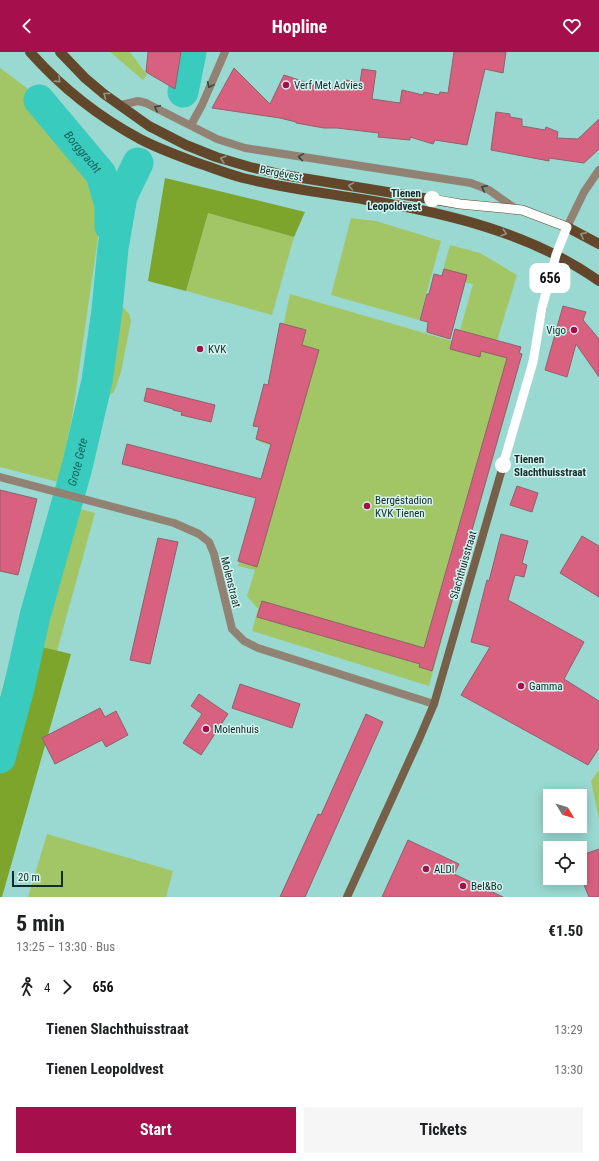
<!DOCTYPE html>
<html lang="en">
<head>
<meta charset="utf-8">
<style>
	body { margin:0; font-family:"Roboto Condensed",sans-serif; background:#f6f6f6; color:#202124; height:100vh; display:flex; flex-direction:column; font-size:15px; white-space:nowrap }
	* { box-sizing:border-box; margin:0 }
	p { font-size:13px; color:#757577 }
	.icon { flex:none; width:22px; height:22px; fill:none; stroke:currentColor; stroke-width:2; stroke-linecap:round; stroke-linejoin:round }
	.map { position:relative; height:845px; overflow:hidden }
	.details { display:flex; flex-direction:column; background:#fff; flex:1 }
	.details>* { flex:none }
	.badge { padding:0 8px; border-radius:6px; font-size:14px; line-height:26px }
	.needle { width:26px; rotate:128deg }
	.controls { position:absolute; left:543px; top:737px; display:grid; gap:8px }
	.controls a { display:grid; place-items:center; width:44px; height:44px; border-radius:0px; background:#fff; box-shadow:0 2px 10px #0003; font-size:20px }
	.scale { position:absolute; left:12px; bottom:10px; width:51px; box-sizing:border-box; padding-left:4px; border:2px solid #122c29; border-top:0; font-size:11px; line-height:14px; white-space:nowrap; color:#122c29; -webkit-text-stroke:3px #d4f3ef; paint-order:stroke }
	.map>.badge { position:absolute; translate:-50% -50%; box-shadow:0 0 0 2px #fff }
	.legs { display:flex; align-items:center; gap:6px; height:44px; padding:0 16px; font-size:13px }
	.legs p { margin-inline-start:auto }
	.summary { display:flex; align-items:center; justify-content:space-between; height:68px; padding:0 16px }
	h1 { font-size:22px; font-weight:700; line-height:30px }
	.action { display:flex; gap:8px; margin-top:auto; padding:8px 16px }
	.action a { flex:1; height:46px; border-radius:0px; background:#a50f4b; color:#fff; font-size:16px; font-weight:700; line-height:46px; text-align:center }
	.action a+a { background:#f6f6f6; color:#202124 }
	ul { padding:0 16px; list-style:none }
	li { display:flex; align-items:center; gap:14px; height:40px; font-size:15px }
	li i { display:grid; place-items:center; width:6px; height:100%; margin:0 5px; background:currentColor }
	li i::after { content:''; width:10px; height:10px; margin:-5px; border:3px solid; border-radius:50%; background:#fff }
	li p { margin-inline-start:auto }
	li:first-child i { background:linear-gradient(#0000 50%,currentColor 0) }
	li:last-child i { background:linear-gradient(currentColor 50%,#0000 0) }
	header { display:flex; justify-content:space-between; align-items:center; height:52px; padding:0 16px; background:#a50f4b; color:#fff; font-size:18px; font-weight:700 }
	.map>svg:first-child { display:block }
	.green { fill:#a2c665 }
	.forest { fill:#7da42b }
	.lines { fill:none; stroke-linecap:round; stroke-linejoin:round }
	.river { stroke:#38cbbe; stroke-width:31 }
	.building { fill:#d86180; stroke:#91606a }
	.street { stroke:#928273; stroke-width:8 }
	.secondary { stroke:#766049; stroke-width:8 }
	.primary { stroke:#62472b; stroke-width:10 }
	.oneway { stroke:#959483 }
	.oneway2 { stroke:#38463f }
	.line-1-casing { stroke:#fff; stroke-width:9 }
	.line-1 { stroke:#fff; stroke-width:6 }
	.poi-dot { fill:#a50f4b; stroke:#d4f3ef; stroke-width:1.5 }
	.stop-1-dot { fill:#fff; stroke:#fff; stroke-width:2 }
	.labels { text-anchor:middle; stroke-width:3; stroke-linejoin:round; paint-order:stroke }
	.poi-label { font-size:11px; fill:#122c29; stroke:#d4f3ef; text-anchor:start }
	.street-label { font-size:11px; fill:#122c29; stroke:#d4f3ef }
	.stop-label { font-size:11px; font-weight:bold; fill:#122c29; stroke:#d4f3ef; text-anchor:end }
	.water-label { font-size:12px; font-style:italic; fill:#15635c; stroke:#d4f3ef }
</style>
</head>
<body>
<header><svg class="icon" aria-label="back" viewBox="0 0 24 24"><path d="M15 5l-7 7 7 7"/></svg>Hopline<svg class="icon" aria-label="heart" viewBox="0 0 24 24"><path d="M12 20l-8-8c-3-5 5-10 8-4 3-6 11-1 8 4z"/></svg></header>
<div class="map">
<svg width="599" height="845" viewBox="0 0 599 845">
	<rect width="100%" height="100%" fill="#9ad9d1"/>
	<path class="green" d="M110 0H130L147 23 143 28Z
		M0 16C26 35 55 56 75 82L71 95 73 103 99 137 102 158 72 366 58 430 0 415Z
		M208 161 294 185 272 263 186 239Z
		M351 166 376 169 441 189 419 268 331 243Z
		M450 193 480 201 517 223 497 289 460 278 473 232 464 230 448 284 426 278Z
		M290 242 520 309 429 634 252 579 258 557 247 544 255 518 238 514 272 394 258 389Z
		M123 255 129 262 131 269 121 320 114 340 101 349 107 312Z
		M73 455 95 461 57 599 42 595 39 603 33 601Z
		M599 718V767L591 729Z
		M47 782 173 819 166 845H28Z"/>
	<path class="forest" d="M165 126 305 160 294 185 208 161 186 239 148 229Z
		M14 593 39 603 42 595 71 602 2 845H0V647Z"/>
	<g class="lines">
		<g class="river">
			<path d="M183 40 191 0"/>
			<path id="s1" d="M39 48 101 122 110 153V174"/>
			<path id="s2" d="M0 706 19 636 35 564 77 415 97 329 107 258 113 196 122 144 138 111"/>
		</g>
	</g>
	<path class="building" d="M148 0H181L175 37 146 20Z
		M454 0H506L503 21 485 17 467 93 435 88 433 92 410 85V88L378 85 379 81 337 76H324L296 71V70L280 66 212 56 234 16 270 52 284 23 329 38V35L344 38 346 28 360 31 362 17 376 19 372 47 400 51 402 38 423 43 424 40 439 43 440 40 448 41Z
		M496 60 510 62V65L522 67V74L545 78 546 75 558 80 557 86 578 87 599 67V97L584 111 549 106V109L491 98Z
		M444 217 467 223 450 287 427 280 428 270 420 268 427 242H429L434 222 442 224Z
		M563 254 586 260 583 268 599 287V325L576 292 567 325 545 318Z
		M280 271 306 278 302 293 319 298 257 515 238 509 256 446 122 412 127 392 261 427 271 392 256 387 259 375 253 374 264 332 268 333Z
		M455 277 521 295 519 301 522 302 432 619 419 615 420 612 257 565 262 549 424 596 507 306 481 299 480 305 450 297Z
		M147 336 215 353 211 370 181 363 182 360 173 358V357L144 349Z
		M517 434 538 441 532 460 510 453Z
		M0 438 37 447 18 523 0 519Z
		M501 482 528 489 522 511 527 513 524 525 515 523 508 548 584 590 564 627 599 649V696L588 713 461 643 490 595 471 590 487 528 489 529Z
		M582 484 599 494V545L560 521Z
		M158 486 178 490 150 612 130 608Z
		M240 632 300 652 292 676 232 656Z
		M199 642 228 662 201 703 183 691 202 662 191 654Z
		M100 656 105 665 116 659 128 683 106 695 102 688 55 712 42 686Z
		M366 662 383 670 305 845H280L318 762 321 763Z
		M408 788 459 812 454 822 503 845H382Z
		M599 797V845H589L580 823V807L582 806V803Z"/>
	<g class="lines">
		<path class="street" d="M121 53 138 49 146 51 217 87 245 96 471 131 489 138 516 157
			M191 73 202 53 225 0
			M567 175 584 140 599 118
			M0 425 174 471 199 482 209 490 214 502 232 577 244 589 258 596 434 652"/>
		<path class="secondary" d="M347 845 420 685 434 652 533 310C540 263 549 219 567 175"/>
		<path class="primary" d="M30 0C61 35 99 65 140 87 159 97 179 104 198 111 213 116 228 122 243 126 284 136 325 141 367 148 447 161 531 181 599 229
			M60 0 85 26 104 42 149 74 186 93 216 105 250 115 284 123 460 152 522 158 567 175 599 192"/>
	</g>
	<defs><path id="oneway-chevron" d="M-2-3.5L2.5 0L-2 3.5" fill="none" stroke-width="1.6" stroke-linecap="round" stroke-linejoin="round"/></defs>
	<g class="oneway">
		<use href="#oneway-chevron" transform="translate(58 28) rotate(42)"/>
		<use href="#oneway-chevron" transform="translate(106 43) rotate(-143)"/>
		<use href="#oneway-chevron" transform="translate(223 107) rotate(-164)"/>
		<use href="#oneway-chevron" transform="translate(351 134) rotate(-170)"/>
		<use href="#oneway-chevron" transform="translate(504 181) rotate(18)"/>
		<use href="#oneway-chevron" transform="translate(583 183) rotate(-153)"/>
	</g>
	<g class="oneway2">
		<use href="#oneway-chevron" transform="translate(210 33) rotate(114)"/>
		<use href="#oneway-chevron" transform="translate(157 56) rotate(-155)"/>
		<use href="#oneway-chevron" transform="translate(301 105) rotate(-171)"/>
		<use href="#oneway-chevron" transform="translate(484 136) rotate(-154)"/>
	</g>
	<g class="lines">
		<g class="line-1-casing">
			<path id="line-1" d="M432 147 460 152 522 158 567 175 556 203 542 256 533 310 503 413"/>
		</g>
		<use href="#line-1" class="line-1"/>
	</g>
	<g class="poi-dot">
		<circle cx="286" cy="33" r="4"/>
		<circle cx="574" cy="278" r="4"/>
		<circle cx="200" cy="297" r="4"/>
		<circle cx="367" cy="454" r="4"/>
		<circle cx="521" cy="634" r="4"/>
		<circle cx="206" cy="677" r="4"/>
		<circle cx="426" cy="817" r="4"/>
		<circle cx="463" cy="834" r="4"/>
	</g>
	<g class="stop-1-dot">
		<circle cx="432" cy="147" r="7"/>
		<circle cx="503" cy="413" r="7"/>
	</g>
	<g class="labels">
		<g class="poi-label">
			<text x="294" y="37">Verf Met Advies</text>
			<text x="566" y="282" text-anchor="end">Vigo</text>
			<text x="208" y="301">KVK</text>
			<text x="375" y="452">Bergéstadion<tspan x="375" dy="13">KVK Tienen</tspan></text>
			<text x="529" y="638">Gamma</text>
			<text x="214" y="681">Molenhuis</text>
			<text x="434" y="821">ALDI</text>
			<text x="471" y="838">Bel&amp;Bo</text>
		</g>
		<g class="street-label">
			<text transform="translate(281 121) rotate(11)" y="4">Bergévest</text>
			<text transform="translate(463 513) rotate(-74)" y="4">Slachthuisstraat</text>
			<text transform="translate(231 530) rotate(76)" y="4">Molenstraat</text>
		</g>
		<g class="stop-label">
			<text x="421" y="145">Tienen<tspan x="421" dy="13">Leopoldvest</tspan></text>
			<text x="514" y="411" text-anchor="start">Tienen<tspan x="514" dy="13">Slachthuisstraat</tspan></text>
		</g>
		<g class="water-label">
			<text dy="4" stroke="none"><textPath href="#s1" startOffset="68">Borggracht</textPath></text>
			<text dy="4" stroke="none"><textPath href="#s2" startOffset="306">Grote Gete</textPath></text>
		</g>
	</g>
</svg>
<div class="controls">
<a><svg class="needle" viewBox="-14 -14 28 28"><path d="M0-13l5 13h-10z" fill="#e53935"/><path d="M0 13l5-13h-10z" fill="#757577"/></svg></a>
<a><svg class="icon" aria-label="locate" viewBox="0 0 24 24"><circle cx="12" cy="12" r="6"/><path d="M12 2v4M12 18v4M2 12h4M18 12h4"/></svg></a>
</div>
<div class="scale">20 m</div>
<b class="badge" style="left:550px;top:226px;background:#fff;color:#111">656</b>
</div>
<section class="details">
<div class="summary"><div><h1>5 min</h1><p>13:25 – 13:30 · Bus</p></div><b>€1.50</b></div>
<div class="legs"><svg class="icon" aria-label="walk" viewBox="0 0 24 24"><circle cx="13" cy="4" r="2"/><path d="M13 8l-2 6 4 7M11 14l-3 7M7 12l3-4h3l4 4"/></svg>4<svg class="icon" aria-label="forward" viewBox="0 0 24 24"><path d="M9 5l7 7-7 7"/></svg><b class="badge" style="background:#fff;color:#111">656</b></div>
<ul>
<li><i style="color:#fff"></i><b>Tienen Slachthuisstraat</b><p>13:29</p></li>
<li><i style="color:#fff"></i><b>Tienen Leopoldvest</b><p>13:30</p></li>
</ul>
<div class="action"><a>Start</a><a>Tickets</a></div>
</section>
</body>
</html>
